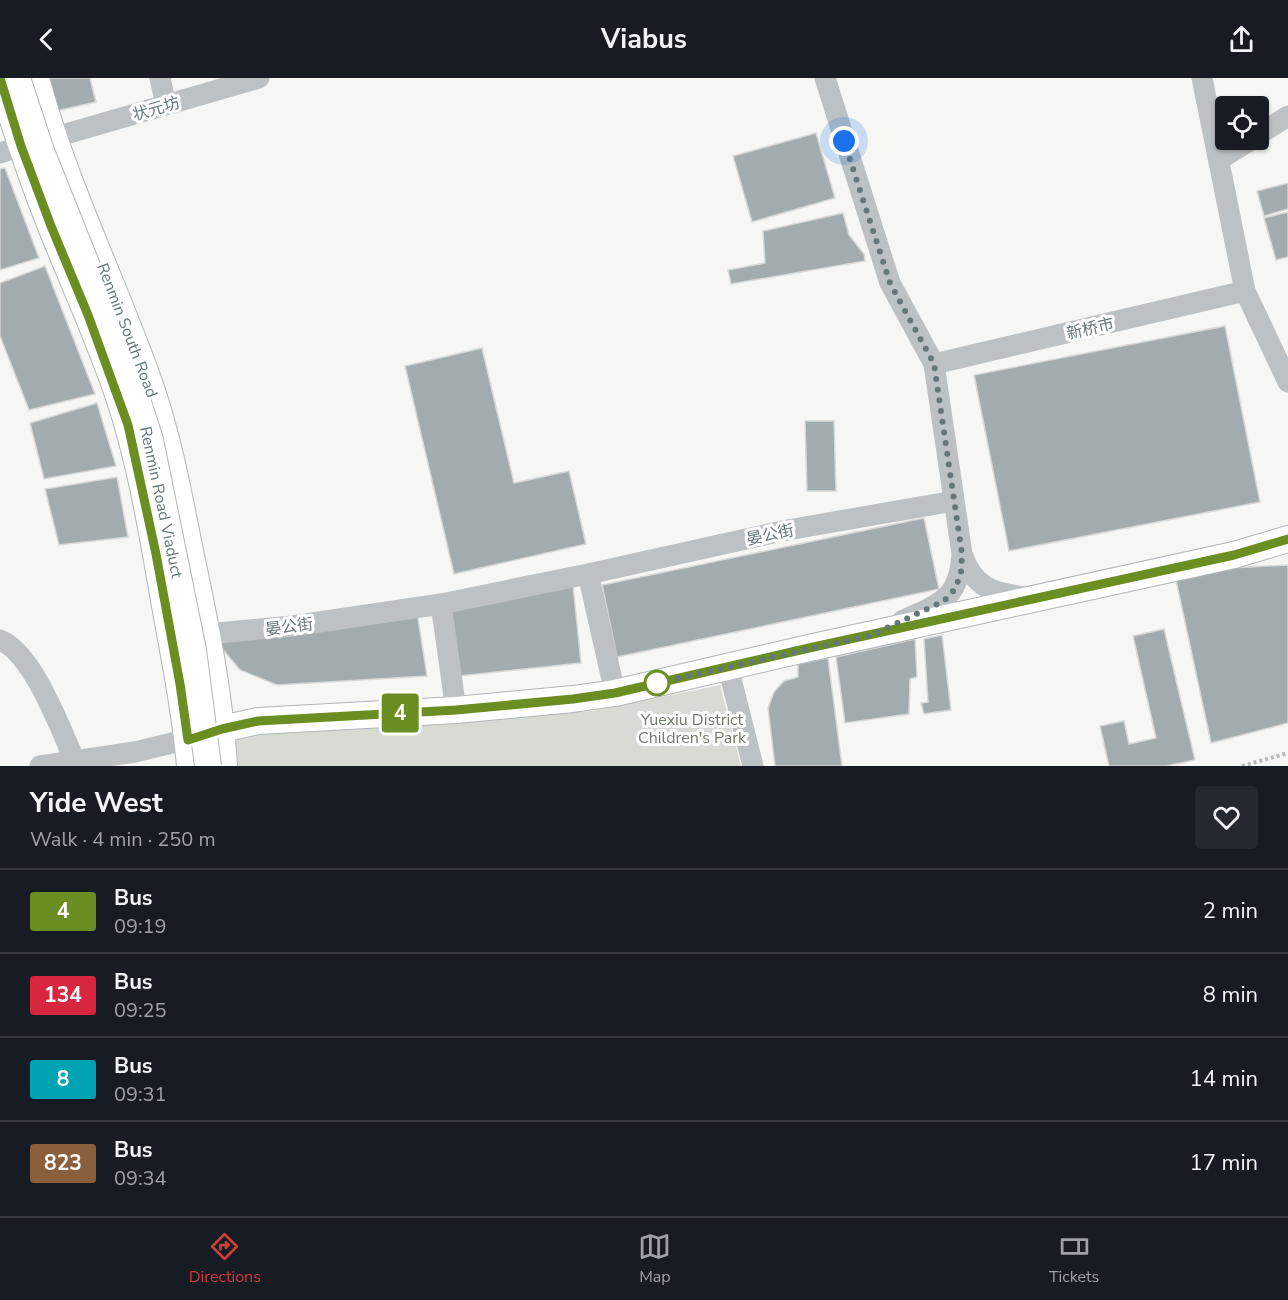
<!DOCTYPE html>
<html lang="en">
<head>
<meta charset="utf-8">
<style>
	body { margin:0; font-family:"Nunito Sans","Noto Sans SC",sans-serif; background:#242831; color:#f1f3f6; height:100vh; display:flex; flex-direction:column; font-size:22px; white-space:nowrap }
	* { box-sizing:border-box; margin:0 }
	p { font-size:20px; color:#9ea1a6 }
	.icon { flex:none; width:33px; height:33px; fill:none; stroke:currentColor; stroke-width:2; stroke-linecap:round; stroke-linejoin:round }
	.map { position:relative; height:688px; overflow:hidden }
	.panel { display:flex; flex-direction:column; background:#171b24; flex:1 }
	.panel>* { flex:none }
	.badge { padding:0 12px; border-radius:4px; font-size:21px; line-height:39px }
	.buttons { position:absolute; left:1215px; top:18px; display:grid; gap:12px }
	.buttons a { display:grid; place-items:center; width:54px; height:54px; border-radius:6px; background:#171b24; box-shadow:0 2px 4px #0004; font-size:30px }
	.you { position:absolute; width:30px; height:30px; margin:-15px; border:4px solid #fff; border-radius:50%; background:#1a73e8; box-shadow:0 0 0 9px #1a73e833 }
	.map>.badge { position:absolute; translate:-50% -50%; box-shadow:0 0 0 3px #fff }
	.round { display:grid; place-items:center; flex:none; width:63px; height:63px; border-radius:6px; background:#242831 }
	.summary { display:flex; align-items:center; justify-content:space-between; height:102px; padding:0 30px }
	h1 { font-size:28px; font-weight:700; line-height:45px }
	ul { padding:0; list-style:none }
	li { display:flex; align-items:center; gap:18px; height:84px; padding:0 30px; border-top:2px solid #363941 }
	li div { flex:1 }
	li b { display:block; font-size:22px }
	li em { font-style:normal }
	li .badge { min-width:66px; font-weight:700; text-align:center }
	header { display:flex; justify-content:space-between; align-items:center; height:78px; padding:0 30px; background:#171b24; font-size:27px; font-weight:700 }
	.tab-bar { display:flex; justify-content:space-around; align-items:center; height:84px; border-top:2px solid #363941; background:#171b24; font-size:16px; color:#9ea1a6 }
	.tab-bar a { display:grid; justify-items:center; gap:3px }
	.tab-bar .current { color:#ce3d3c }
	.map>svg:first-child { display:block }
	.green { fill:#d7dbd3 }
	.building { fill:#a2acae; stroke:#d8d8d6; stroke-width:1.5 }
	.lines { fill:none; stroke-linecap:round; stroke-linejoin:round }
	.major-casing { stroke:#b0b6b7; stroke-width:28 }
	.path { stroke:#b6babc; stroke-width:4; stroke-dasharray:3 3; stroke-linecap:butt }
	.minor { stroke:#bcc1c3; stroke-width:21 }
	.major { stroke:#fff; stroke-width:26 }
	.major-bridge-casing { stroke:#b0b6b7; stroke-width:28; stroke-linecap:butt }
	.major-bridge { stroke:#fff; stroke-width:26 }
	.line-casing { stroke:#fff; stroke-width:14 }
	.line { stroke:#6b8e23; stroke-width:9 }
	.walk { stroke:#65777b; stroke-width:6; stroke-dasharray:0 10.8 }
	.stop-dot { fill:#fff; stroke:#6b8e23; stroke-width:3 }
	.labels { text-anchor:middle; stroke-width:6; stroke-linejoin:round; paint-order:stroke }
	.street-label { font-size:16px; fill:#65777b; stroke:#fff }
	.park-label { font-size:16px; fill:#6f7967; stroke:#fff }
</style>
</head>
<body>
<header><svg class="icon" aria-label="back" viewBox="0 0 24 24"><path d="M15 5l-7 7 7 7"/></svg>Viabus<svg class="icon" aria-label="share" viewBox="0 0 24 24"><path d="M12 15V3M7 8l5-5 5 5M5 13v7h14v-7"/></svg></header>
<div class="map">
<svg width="1288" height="688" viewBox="0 0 1288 688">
	<rect width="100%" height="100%" fill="#f6f6f4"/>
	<path class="green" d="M720 607 741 688H232L231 659 392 645 593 633Z"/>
	<path class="building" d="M48 0H90L96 24 56 33Z
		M816 55 835 120 752 144 733 78Z
		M5 90 39 180 0 192V91Z
		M1288 105V131L1264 138 1257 113Z
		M1288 134V179L1276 182 1264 140Z
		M843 135 849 157 864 176 865 183 731 206 728 192 765 185 763 153Z
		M45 188 95 316 29 332 0 258V205Z
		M1225 248 1260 424 1009 473 974 297Z
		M482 270 514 405 569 393 586 466 454 496 405 288Z
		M97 325 116 388 44 401 30 345Z
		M805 343H834L836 413H807Z
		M117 399 128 459 59 467 45 411Z
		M924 440 939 511 617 579 602 507Z
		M1288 487V645L1211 665 1174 493Z
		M573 507 581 585 459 598 451 531Z
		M417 534 427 598 277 607 240 592 215 562Z
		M1164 551 1195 682 1166 688H1109L1100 648 1124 643 1129 666 1156 660 1133 558Z
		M942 557 951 632 924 636 921 625 928 624 924 561Z
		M915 561 917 599 910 601 909 636 845 645 836 579Z
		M828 580 842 688H775L768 630 774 614 784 603 798 599V586Z"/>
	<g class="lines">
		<g class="major-casing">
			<path id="major" d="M0 0C15 50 31 98 50 146 73 204 99 260 119 319 141 385 152 454 164 522 174 578 185 632 190 688
				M36 0C64 107 115 206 151 310 169 363 179 418 190 473 205 544 220 616 224 688
				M222 651 258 643 456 632 573 621 615 615 809 570 1234 477 1288 461"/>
		</g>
		<path class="path" d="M1242 688 1288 675"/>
		<path class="minor" d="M160 0 166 27
			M825 0 890 205 934 286 962 476C975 513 995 514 1030 520
			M1202 0 1245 213 1288 304
			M1258 57 1288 38
			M52 60 259 0
			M0 75 21 68
			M1220 81 1251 62
			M934 286 1245 213
			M588 496 782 453 954 423
			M902 543C940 525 959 522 962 476
			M207 556 292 548 441 526
			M0 562C33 575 60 650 75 683
			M728 589 753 688
			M456 632 441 526 588 496 615 615
			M40 688 135 674 201 658"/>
		<use href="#major" class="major"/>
		<g class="major-bridge-casing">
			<path id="major-bridge" d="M17 0 41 73 124 281 150 362 193 572 208 688"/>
		</g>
		<use href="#major-bridge" class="major-bridge"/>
	</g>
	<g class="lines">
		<g class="line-casing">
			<path id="line" d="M0 0 21 68 51 148 88 237 128 347 156 476 180 606 188 662 222 651 258 643 456 632 573 621 615 615 809 570 1234 477 1288 461"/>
		</g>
		<use href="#line" class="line"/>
		<path class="walk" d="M657 605 872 557 944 523 955 511 961 495 962 476 934 286 890 205 844 63"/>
	</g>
	<circle class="stop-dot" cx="657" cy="605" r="12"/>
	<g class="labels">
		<g class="street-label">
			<text transform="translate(156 30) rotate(-16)" y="6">状元坊</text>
			<text transform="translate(1090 250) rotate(-13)" y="6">新桥市</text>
			<text transform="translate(128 252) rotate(69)" y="6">Renmin South Road</text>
			<text transform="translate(162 424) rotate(78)" y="6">Renmin Road Viaduct</text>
			<text transform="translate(770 456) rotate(-12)" y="6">晏公街</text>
			<text transform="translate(289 548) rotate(-7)" y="6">晏公街</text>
		</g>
		<g class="park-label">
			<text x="692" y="647">Yuexiu District<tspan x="692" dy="18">Children's Park</tspan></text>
		</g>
	</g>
</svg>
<div class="buttons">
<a><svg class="icon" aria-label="locate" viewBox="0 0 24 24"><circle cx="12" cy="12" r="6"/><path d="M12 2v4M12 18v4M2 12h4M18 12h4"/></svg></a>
</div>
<div class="you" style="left:844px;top:63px"></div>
<b class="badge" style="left:400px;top:635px;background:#6b8e23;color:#fff">4</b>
</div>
<section class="panel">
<div class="summary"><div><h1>Yide West</h1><p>Walk · 4 min · 250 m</p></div><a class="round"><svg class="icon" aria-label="heart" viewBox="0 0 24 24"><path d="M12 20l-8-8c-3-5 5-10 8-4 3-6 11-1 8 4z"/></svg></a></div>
<ul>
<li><span class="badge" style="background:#6b8e23;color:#fff">4</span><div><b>Bus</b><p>09:19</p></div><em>2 min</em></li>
<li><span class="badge" style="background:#d7263d;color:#fff">134</span><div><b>Bus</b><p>09:25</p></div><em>8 min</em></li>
<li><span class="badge" style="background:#00a3b4;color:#fff">8</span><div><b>Bus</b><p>09:31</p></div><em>14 min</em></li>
<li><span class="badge" style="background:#8b5e3c;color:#fff">823</span><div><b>Bus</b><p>09:34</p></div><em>17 min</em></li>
</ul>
</section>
<nav class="tab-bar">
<a class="current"><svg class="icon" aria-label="directions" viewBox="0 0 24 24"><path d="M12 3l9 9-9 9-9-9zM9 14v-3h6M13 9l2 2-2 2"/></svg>Directions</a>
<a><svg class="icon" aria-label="map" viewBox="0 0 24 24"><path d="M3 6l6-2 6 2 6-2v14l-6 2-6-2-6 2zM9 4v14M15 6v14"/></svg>Map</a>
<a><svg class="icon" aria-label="tickets" viewBox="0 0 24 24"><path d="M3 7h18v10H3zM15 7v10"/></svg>Tickets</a>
</nav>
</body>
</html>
